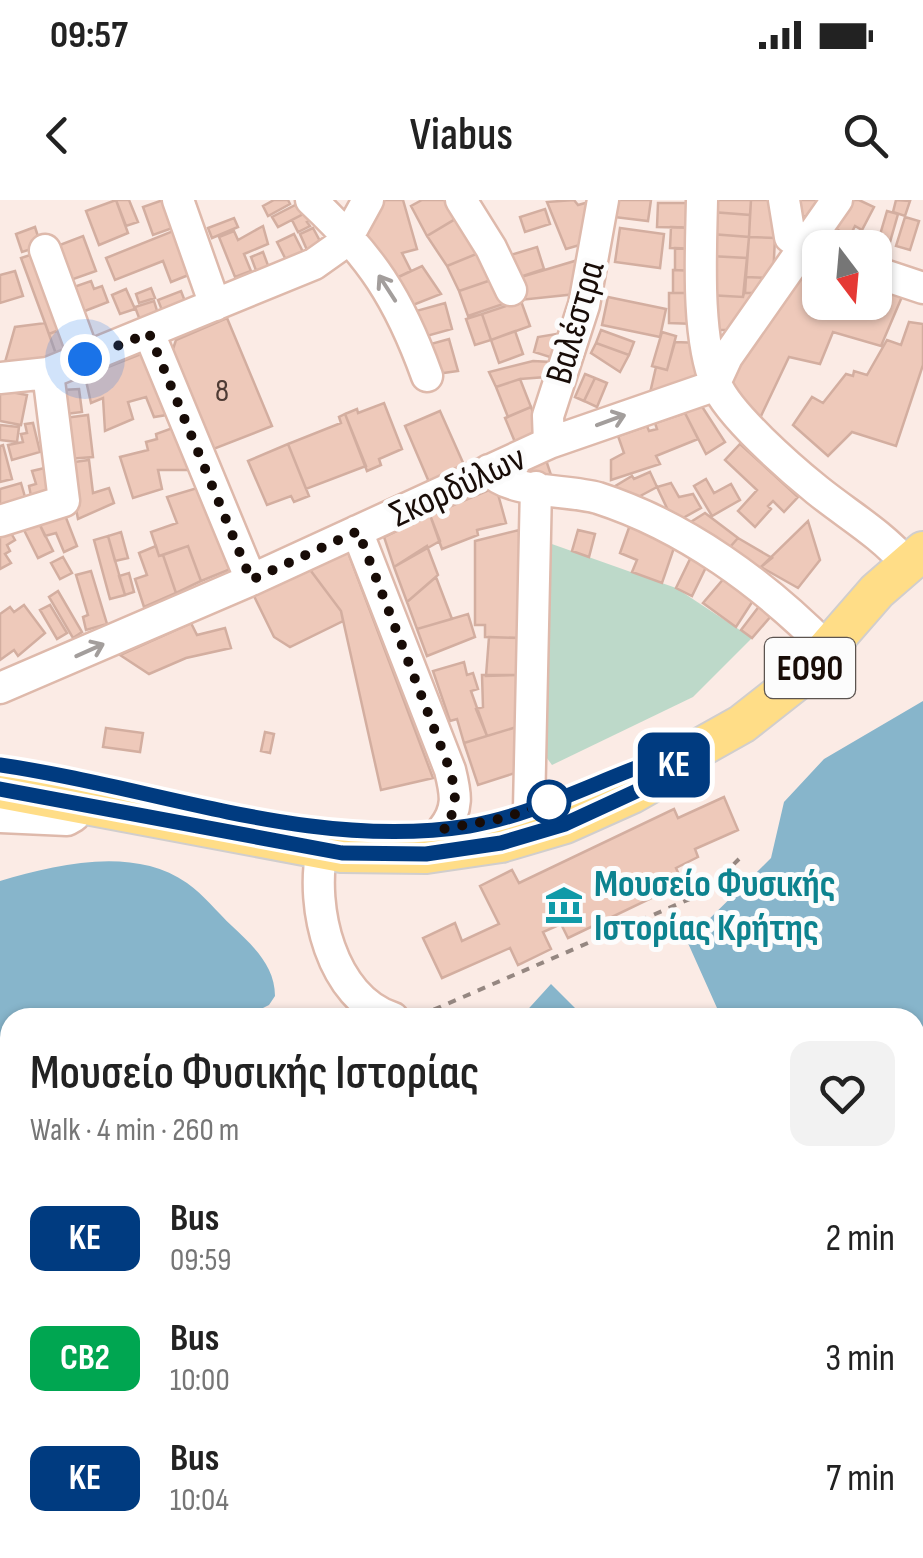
<!DOCTYPE html>
<html lang="en">
<head>
<meta charset="utf-8">
<style>
	body { margin:0; font-family:"Sofia Sans Condensed",sans-serif; background:#f2f2f2; color:#222; height:100vh; display:flex; flex-direction:column; font-size:38px; white-space:nowrap }
	* { box-sizing:border-box; margin:0 }
	p { font-size:32px; color:#767676 }
	.icon { flex:none; width:55px; height:55px; fill:none; stroke:currentColor; stroke-width:2; stroke-linecap:round; stroke-linejoin:round }
	.map { position:relative; flex:1; overflow:hidden }
	.sheet { position:absolute; left:0px; top:808px; width:925px; height:552px; display:flex; flex-direction:column; background:#fff; border-radius:30px 30px 0 0; box-shadow:0 2px 8px #0004 }
	.sheet>* { flex:none }
	.badge { padding:0 20px; border-radius:15px; font-size:35px; line-height:65px }
	.needle { width:65px; rotate:164deg }
	.controls { position:absolute; left:802px; top:30px; display:grid; gap:20px }
	.controls a { display:grid; place-items:center; width:90px; height:90px; border-radius:20px; background:#fff; box-shadow:0 2px 8px #0004; font-size:50px }
	.you { position:absolute; width:50px; height:50px; margin:-25px; border:8px solid #fff; border-radius:50%; background:#1a73e8; box-shadow:0 0 0 15px #1a73e833 }
	.map>.badge { position:absolute; translate:-50% -50%; box-shadow:0 0 0 5px #fff }
	.round { display:grid; place-items:center; flex:none; width:105px; height:105px; border-radius:20px; background:#f2f2f2 }
	.headline { display:flex; align-items:center; justify-content:space-between; height:170px; padding:0 30px }
	h1 { font-size:48px; font-weight:600; line-height:75px }
	ul { padding:0; list-style:none }
	li { display:flex; align-items:center; gap:30px; height:120px; padding:0 30px }
	li div { flex:1 }
	li b { display:block; font-size:38px }
	li em { font-style:normal }
	li .badge { min-width:110px; font-weight:700; text-align:center }
	.status { display:flex; justify-content:space-between; align-items:center; height:70px; padding:0 50px; background:#fff; direction:ltr }
	.status svg { height:28px; fill:currentColor }
	header { display:flex; justify-content:space-between; align-items:center; height:130px; padding:0 30px; background:#fff; font-size:45px; font-weight:600 }
	.map>svg:first-child { display:block }
	.green { fill:#bdd9c9 }
	.water { fill:#87b5cb }
	.building { fill:#eec9ba; stroke:#d3aea0; stroke-width:2.5 }
	.lines { fill:none; stroke-linecap:round; stroke-linejoin:round }
	.minor-casing { stroke:#deb9ab; stroke-width:35 }
	.major-casing { stroke:#d1cecd; stroke-width:42 }
	.path { stroke:#958781; stroke-width:4; stroke-dasharray:8 8; stroke-linecap:butt }
	.minor { stroke:#fff; stroke-width:30 }
	.major { stroke:#ffdd87; stroke-width:38 }
	.oneway { stroke:#a39e9c }
	.line-casing { stroke:#fff; stroke-width:22 }
	.line { stroke:#003b80; stroke-width:15 }
	.walk { stroke:#180c07; stroke-width:10; stroke-dasharray:0 18 }
	.stop-dot { fill:#fff; stroke:#003b80; stroke-width:5 }
	.labels { text-anchor:middle; stroke-width:10; stroke-linejoin:round; paint-order:stroke }
	.number-label { font-size:32px; fill:#4e3b34 }
	.shield { fill:#fcfcfc; stroke:#5c5450; stroke-width:2.5 }
	.shield-label { font-size:35px; font-weight:bold; fill:#180c07 }
	.street-label { font-size:38px; fill:#180c07; stroke:#fcfcfc }
	.culture-label { font-size:38px; font-weight:bold; fill:#0d838f; stroke:#fcfcfc; text-anchor:start }
</style>
</head>
<body>
<div class="status"><b>09:57</b><svg viewBox="0 0 49 12"><path d="M0 12V9h3v3zM5 12V6h3v6zM10 12V3h3v9zM15 12V0h3v12zM26 1h20v11H26zM47 4h2v5h-2z"/></svg></div>
<header><svg class="icon" aria-label="back" viewBox="0 0 24 24"><path d="M15 5l-7 7 7 7"/></svg>Viabus<svg class="icon" aria-label="search" viewBox="0 0 24 24"><circle cx="10" cy="10" r="6"/><path d="M15 15l6 6"/></svg></header>
<div class="map">
<svg width="923" height="1358" viewBox="0 0 923 1358">
	<rect width="100%" height="100%" fill="#fbebe5"/>
	<path class="green" d="M549 343 676 388 752 438 693 497 552 565 544 554Z"/>
	<path class="water" d="M923 501V1358H0V681C58 664 134 646 187 683 204 695 217 712 232 726 252 745 275 765 275 796L269 805 245 817 10 818V1350H915V818L707 817 717 808 683 732 695 733 771 658 784 602 824 559Z
		M551 784 584 817H521Z"/>
	<path class="building" d="M116 0 128 33 99 45 86 11Z
		M116 0H129L138 22 126 26Z
		M163 0H169L178 26 153 35 143 7Z
		M274 0H288L290 4 268 16 263 6Z
		M305 0 311 10 278 27 272 17Z
		M383 0H403L417 49 402 53 411 71 392 80 364 34Z
		M422 0H452L462 15 427 36 411 6Z
		M574 0 578 5 596 0 590 42 566 49 547 2Z
		M616 0H651L648 21 614 17Z
		M713 0H751L750 15 712 12Z
		M751 0H773L775 38 749 37Z
		M798 0H823L811 17 800 16Z
		M851 0H859L874 7 862 30 855 26 850 36 834 28Z
		M896 0 910 1 905 16 893 12Z
		M658 3H697L696 28 657 27Z
		M545 9 550 24 525 32 520 17Z
		M311 10 316 18 307 22 310 26 298 32 292 20Z
		M887 11 898 14 888 49 877 45Z
		M712 12 750 15 749 37 711 34Z
		M462 15 486 50 447 66 427 36Z
		M905 17 919 21 910 50 896 46Z
		M234 18 238 27 212 38 208 28Z
		M263 26 268 44 244 54 251 71 235 77 219 37 234 31 238 40Z
		M35 27 41 46 22 52 16 34Z
		M671 27 696 28V49L670 48Z
		M313 28 321 43 307 50 300 34Z
		M620 28 664 34 660 68 615 62Z
		M178 29 196 72 171 82 163 61 115 80 106 58Z
		M294 34 303 52 286 60 277 42Z
		M711 34 749 37 747 58 710 56Z
		M83 36 96 71 65 82 52 48Z
		M749 37 775 38 773 78 746 77Z
		M537 47 544 69 511 80 504 57Z
		M675 48 696 49V71L675 70Z
		M486 50 500 77 459 91 447 66Z
		M42 51 69 126 49 134 21 58Z
		M263 52 269 68 257 73 251 57Z
		M710 56 747 58 743 97 708 95Z
		M588 57 576 94 520 100 511 80Z
		M820 65V102H875V83L904 92 881 146 833 132 820 164 789 157 761 216 751 222 730 178 801 71Z
		M422 66 441 94 413 105 392 80Z
		M673 70 696 71 695 93H673Z
		M15 71 23 96 0 103V75Z
		M500 77 509 102 468 116 459 91Z
		M746 77 773 78 759 93H745Z
		M91 81 94 89 102 86 108 102 77 114 68 89Z
		M151 88 155 98 139 103 136 94Z
		M126 89 135 109 120 114 112 95Z
		M181 91 186 104 163 113 158 100Z
		M669 93H695V124L669 123Z
		M744 93H759L731 130H711L708 95 743 97Z
		M608 97 666 109 660 137 602 125Z
		M154 101 159 117 141 123 135 107Z
		M521 101 530 126 491 140 482 114Z
		M445 103 452 129 423 137 416 111Z
		M482 114 491 140 475 145 466 119Z
		M227 118 272 226 211 250 171 155 176 140Z
		M909 122 923 124V165L896 246 852 232 828 256 793 225 812 197 823 203 846 174 853 176 854 171 867 175 887 140 901 145Z
		M45 123 57 157 2 173 15 127Z
		M69 126 78 150 57 157 49 134Z
		M601 130 634 142 629 155 596 143Z
		M515 131 523 154 499 163 491 140Z
		M662 132 676 136 667 170 652 166Z
		M562 133 553 158 534 152 538 137Z
		M449 139 458 171 436 174 427 145Z
		M675 142 700 143 706 183 650 193 656 167 667 170Z
		M596 143 629 155 620 172 591 153Z
		M146 152 173 214 154 217 146 197 128 202 133 219 105 231 103 198 91 203 85 176Z
		M533 161 551 162 546 177 520 179 496 187 489 172Z
		M585 174 595 178 584 201 575 197Z
		M595 178 607 183 597 207 584 201Z
		M520 179 531 207 508 217 496 187Z
		M79 189 82 212 65 214 62 190Z
		M0 190 27 195 21 225 0 221Z
		M384 203 402 249 379 259 381 265 367 271 345 214 357 209 358 213Z
		M701 205 725 242 706 254 685 213Z
		M531 207 540 231 515 242 505 218Z
		M440 211 464 265 429 282 405 226Z
		M685 213 698 239 656 256 660 264 611 280V260L624 253 618 236 647 226 649 231 657 229 655 223Z
		M345 214 366 266 306 289 288 244 341 223 339 217Z
		M88 215 93 257 68 259 64 218Z
		M33 223 40 252 12 260 8 245 23 242 21 234 27 233 25 224Z
		M0 225 19 227 17 242 0 240Z
		M178 226 197 270H158L162 289 133 298 120 257 148 250 146 242 157 239 156 234Z
		M288 244 309 296 294 302 291 296 267 305 248 261Z
		M740 244 798 297 784 312 773 301 768 306 771 309 755 327 738 311 757 290 725 260Z
		M3 245 12 279 0 282V246Z
		M544 254 553 281 506 266Z
		M89 260 93 293 109 288 114 303 78 319 67 263Z
		M49 267 60 294 32 301 29 286 36 284 32 271Z
		M650 272 657 287 627 303 612 288 632 276 634 279Z
		M706 279 714 293 731 284 740 300 712 316 694 286Z
		M21 283 27 304 0 312V289Z
		M671 283 679 297 693 294 701 308 674 323 657 287Z
		M204 286 238 366 201 381 188 346 159 356 151 332 177 323 167 297Z
		M496 287 506 323 477 330 478 335 442 349 430 315Z
		M63 310 77 346 64 352 56 333 45 336 37 319Z
		M705 313 738 338 722 356 686 325Z
		M430 315 440 341 394 367 384 337Z
		M37 319 53 351 38 358 21 324Z
		M808 321 820 360 798 388 761 367Z
		M631 322 676 342 662 383 632 372 637 360 620 353Z
		M7 326 15 340 7 345 10 351 5 354 11 363 0 369V328Z
		M519 330 521 438 485 437V425H475V341Z
		M578 330 595 334 589 357 572 351Z
		M121 332 128 358 115 361 108 336Z
		M108 336 125 395 110 399 94 340Z
		M738 338 772 358 751 375 722 356Z
		M156 346 159 356 163 355 176 393 144 407 135 379 147 375 139 353Z
		M188 346 201 381 176 393 163 355Z
		M427 346 438 375 407 402 394 367Z
		M348 352 433 578 381 590 341 411 308 367Z
		M692 355 708 363 692 396 676 388Z
		M63 357 72 373 60 379 51 363Z
		M308 367 341 411 343 421 290 447 274 437 253 394Z
		M91 371 107 424 86 430 83 417 88 415 76 375Z
		M129 373 134 392 125 395 119 376Z
		M726 376 756 396 736 427 703 403Z
		M436 377 452 419 417 429 407 402Z
		M58 391 82 432 73 438 49 397Z
		M24 405 45 433 18 456 14 450 0 460V414L10 407 14 412Z
		M50 405 67 433 57 439 40 410Z
		M760 405 772 415 752 438 741 430Z
		M468 414 475 437 427 456 417 429Z
		M191 423 197 435 225 428 231 448 186 458 149 474 120 455Z
		M489 437 521 438V475L486 476Z
		M464 462 467 475 473 473 478 489 471 491 487 536 464 543 457 519 450 521 433 471Z
		M482 475H521L520 526 487 536 476 509 483 507Z
		M520 526 521 571 478 585 464 543Z
		M106 528 143 533 140 552 103 547Z
		M265 532 274 534 270 553 261 551Z
		M724 597 738 630 695 649 698 657 676 668 683 683 568 738 561 724 543 732 551 749 518 765 510 748 442 778 423 738 455 723 462 741 499 724 480 686 512 670 519 683 674 609 678 618Z"/>
	<g class="lines">
		<g class="minor-casing">
			<path id="minor" d="M178 0 215 105
				M311 0C371 56 399 98 427 176
				M461 0 491 48 511 90
				M702 0C701 52 696 136 716 184 729 215 790 268 817 290 848 315 880 333 906 363
				M784 0 790 37 803 47 820 52
				M45 50 85 159
				M875 72 923 88
				M149 133 251 380
				M0 178 48 173 314 64 345 42 368 0
				M549 243 548 216 584 105 603 0
				M489 270C510 294 566 289 598 298 685 326 764 384 828 449
				M0 321 64 301 48 173
				M357 331 450 570C456 594 459 609 443 629
				M0 488 251 380 549 243 708 188 715 183 727 157 837 0
				M529 609 536 287
				M0 617 67 620 74 616 81 602
				M322 650C310 707 331 798 393 818"/>
		</g>
		<g class="major-casing">
			<path id="major" d="M0 589 342 653 426 654 501 643 565 624 632 594 667 574 676 561 742 524 803 476 877 391 923 351"/>
		</g>
		<path class="path" d="M419 816 706 692 739 659"/>
		<use href="#minor" class="minor"/>
		<use href="#major" class="major"/>
	</g>
	<defs><path id="oneway-shaft" d="M-6 0H5M1.5-3L5.5 0L1.5 3" fill="none" stroke-width="1.6" stroke-linecap="round" stroke-linejoin="round" transform="scale(2.5)"/></defs>
	<g class="oneway">
		<use href="#oneway-shaft" transform="translate(387 88) rotate(-123)"/>
		<use href="#oneway-shaft" transform="translate(611 220) rotate(-20)"/>
		<use href="#oneway-shaft" transform="translate(90 450) rotate(-24)"/>
	</g>
	<g class="lines">
		<g class="line-casing">
			<path id="line" d="M0 565C155 587 311 651 469 626 534 615 595 582 657 560L676 561 667 574 654 583 565 624 501 643 426 654 342 653 0 589"/>
		</g>
		<use href="#line" class="line"/>
		<path class="walk" d="M85 159 149 133 251 380 358 331 450 570C456 594 459 609 443 629L505 618 558 598 549 602"/>
	</g>
	<defs>
		<g id="museum-bare" transform="scale(3)"><path d="M0-6L6-3V-2H-6V-3ZM-5-1h2V3h-2ZM-1-1h2V3h-2ZM3-1h2V3H3ZM-6 4H6V6H-6Z" fill="#0f9aa8" stroke="#fcfcfc" stroke-width="2.5" paint-order="stroke"/></g>
	</defs>
	<g fill-rule="evenodd">
		<use href="#museum-bare" x="564" y="705"/>
	</g>
	<circle class="stop-dot" cx="549" cy="602" r="20"/>
	<g class="labels">
		<g class="number-label">
			<text x="222" y="201">8</text>
		</g>
		<rect class="shield" x="765" y="438" width="90" height="60" rx="8"/>
		<g class="shield-label">
			<text x="810" y="480">ΕΟ90</text>
		</g>
		<g class="street-label">
			<text transform="translate(574 122) rotate(-74)" y="13">Βαλέστρα</text>
			<text transform="translate(457 285) rotate(-25)" y="13">Σκορδύλων</text>
		</g>
		<g class="culture-label">
			<text x="594" y="696">Μουσείο Φυσικής<tspan x="594" dy="44">Ιστορίας Κρήτης</tspan></text>
		</g>
	</g>
</svg>
<div class="controls">
<a><svg class="needle" viewBox="-14 -14 28 28"><path d="M0-13l5 13h-10z" fill="#e53935"/><path d="M0 13l5-13h-10z" fill="#767676"/></svg></a>
</div>
<div class="you" style="left:85px;top:159px"></div>
<b class="badge" style="left:674px;top:565px;background:#003b80;color:#fff">KE</b>
<section class="sheet">
<div class="headline"><div><h1>Μουσείο Φυσικής Ιστορίας</h1><p>Walk · 4 min · 260 m</p></div><a class="round"><svg class="icon" aria-label="heart" viewBox="0 0 24 24"><path d="M12 20l-8-8c-3-5 5-10 8-4 3-6 11-1 8 4z"/></svg></a></div>
<ul>
<li><span class="badge" style="background:#003b80;color:#fff">KE</span><div><b>Bus</b><p>09:59</p></div><em>2 min</em></li>
<li><span class="badge" style="background:#00a651;color:#fff">CB2</span><div><b>Bus</b><p>10:00</p></div><em>3 min</em></li>
<li><span class="badge" style="background:#003b80;color:#fff">KE</span><div><b>Bus</b><p>10:04</p></div><em>7 min</em></li>
</ul>
</section>
</div>
</body>
</html>
